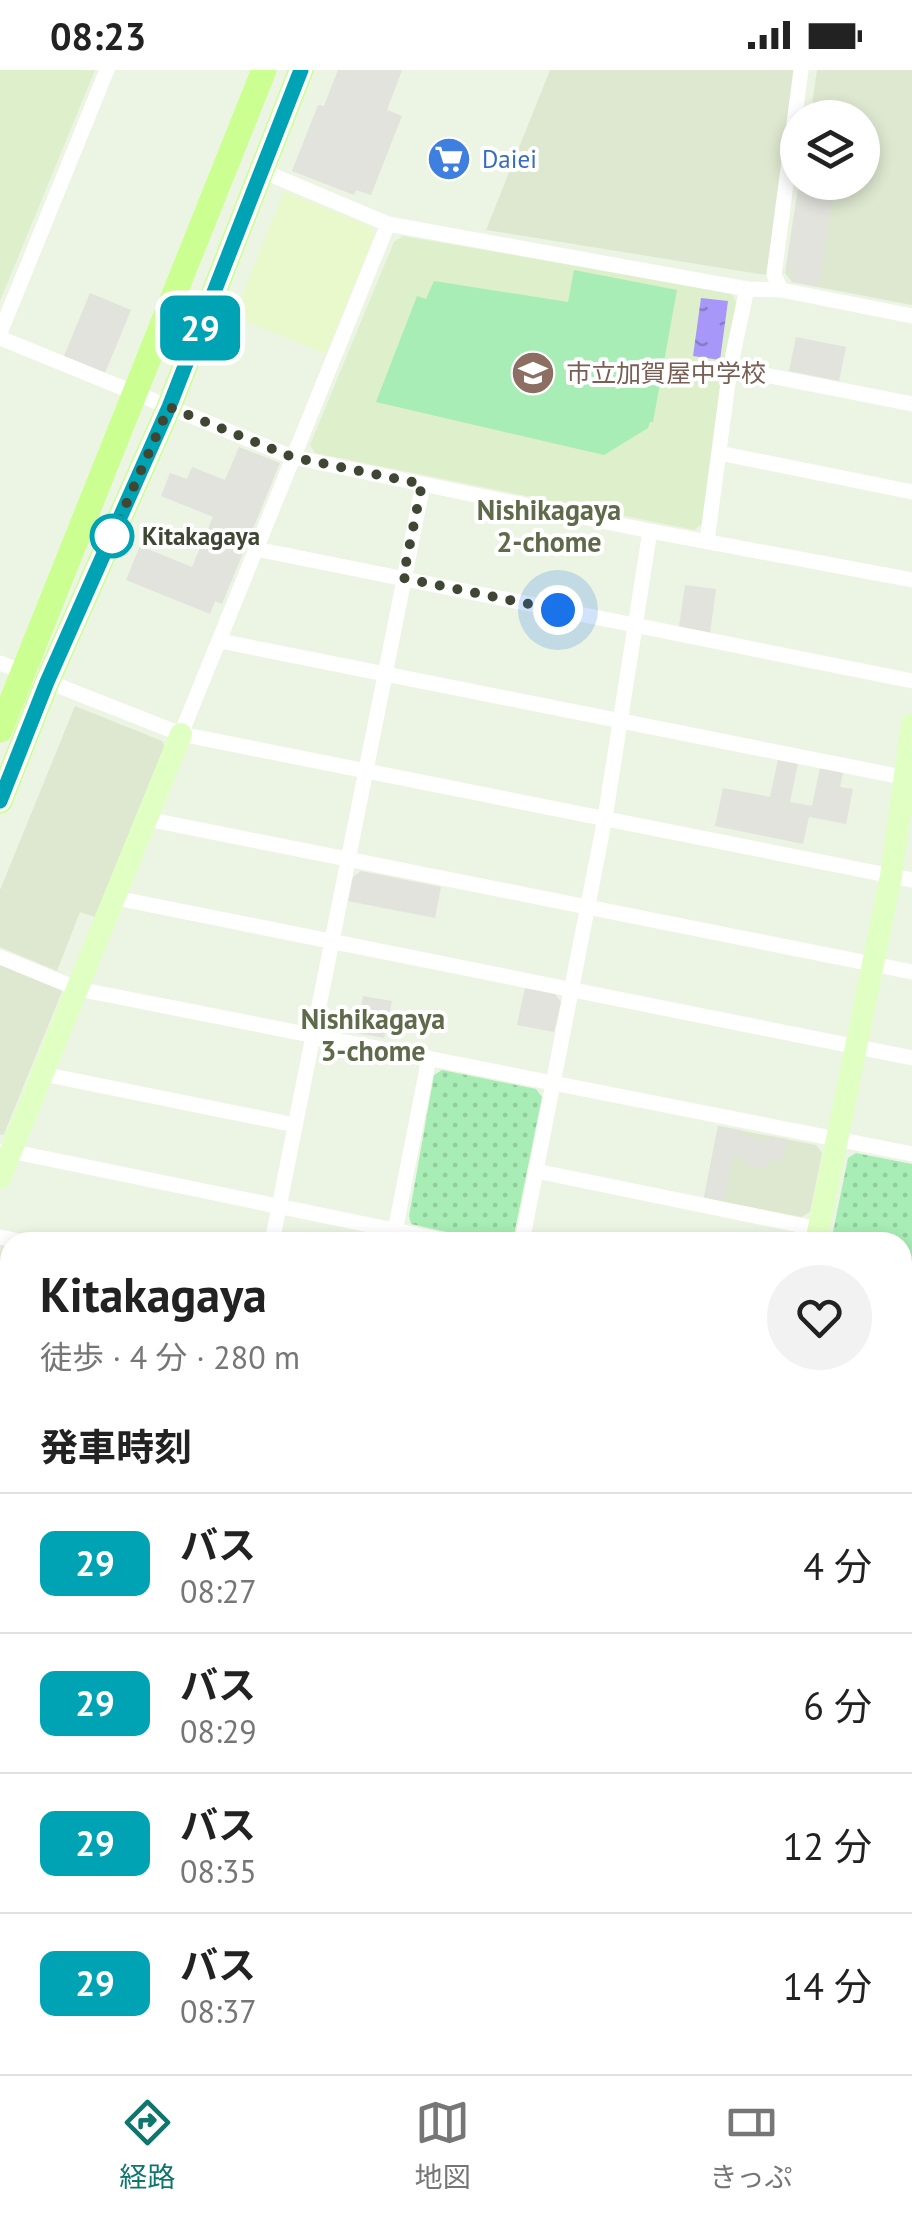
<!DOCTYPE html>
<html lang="ja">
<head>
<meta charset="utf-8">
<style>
	body { margin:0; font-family:"PT Sans","Noto Sans JP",sans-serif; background:#f2f2f2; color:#222; height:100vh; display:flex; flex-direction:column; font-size:38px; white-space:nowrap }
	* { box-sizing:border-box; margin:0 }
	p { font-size:32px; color:#767676 }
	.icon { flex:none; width:55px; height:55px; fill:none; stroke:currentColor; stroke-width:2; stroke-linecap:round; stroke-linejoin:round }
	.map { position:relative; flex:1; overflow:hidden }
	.drawer { position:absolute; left:0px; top:1162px; width:912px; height:842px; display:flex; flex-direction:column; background:#fff; border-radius:30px 30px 0 0; box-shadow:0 5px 15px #0003 }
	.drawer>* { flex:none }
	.badge { padding:0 20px; border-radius:15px; font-size:35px; line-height:65px }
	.buttons { position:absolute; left:780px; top:30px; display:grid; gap:20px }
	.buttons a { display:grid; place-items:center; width:100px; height:100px; border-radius:50%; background:#fff; box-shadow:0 5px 15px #0003; font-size:50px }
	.you { position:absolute; width:50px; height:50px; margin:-25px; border:8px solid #fff; border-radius:50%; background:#1a73e8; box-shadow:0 0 0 15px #1a73e833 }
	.map>.badge { position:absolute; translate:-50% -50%; box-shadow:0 0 0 5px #fff }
	h2 { padding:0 40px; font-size:38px; line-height:90px }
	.round { display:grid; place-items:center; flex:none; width:105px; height:105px; border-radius:52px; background:#f2f2f2 }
	.summary { display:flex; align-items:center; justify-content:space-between; height:170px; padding:0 40px }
	h1 { font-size:48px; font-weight:800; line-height:75px }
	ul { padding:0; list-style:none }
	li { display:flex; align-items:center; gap:30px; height:140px; padding:0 40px; border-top:2px solid #e0e0e0 }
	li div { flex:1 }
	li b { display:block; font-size:38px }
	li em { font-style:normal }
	li .badge { min-width:110px; font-weight:700; text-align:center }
	.status { display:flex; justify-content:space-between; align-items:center; height:70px; padding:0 50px; background:#fff; direction:ltr }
	.status svg { height:28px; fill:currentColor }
	.menu { display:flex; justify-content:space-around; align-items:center; height:140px; border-top:2px solid #e0e0e0; background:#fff; font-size:28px; color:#767676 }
	.menu a { display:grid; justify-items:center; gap:5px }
	.menu .active { color:#0f766e }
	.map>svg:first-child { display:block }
	.residential { fill:#dee8d0 }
	.commercial { fill:#e9f9cb }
	.education { fill:#deefcb }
	.grass { fill:url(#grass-dots) }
	.garden { fill:#a7edb5 }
	.parking { fill:#e1e3dc }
	.water { fill:url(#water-ripples) }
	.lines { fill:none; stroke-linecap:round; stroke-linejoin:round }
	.street { stroke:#fff; stroke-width:15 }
	.secondary { stroke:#e0ffc2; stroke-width:22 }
	.primary { stroke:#cbff91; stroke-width:25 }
	.line-casing { stroke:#fff; stroke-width:22 }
	.line { stroke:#00a3b4; stroke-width:15 }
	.walk { stroke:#3f4633; stroke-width:10; stroke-dasharray:0 18 }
	.stop-dot { fill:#fff; stroke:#00a3b4; stroke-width:5 }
	.labels { text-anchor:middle; stroke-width:8; stroke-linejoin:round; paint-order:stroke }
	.shop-label { font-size:25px; fill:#366cbe; stroke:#fff; text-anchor:start }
	.education-label { font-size:25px; fill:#785e54; stroke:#fff; text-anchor:start }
	.stop-label { font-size:25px; font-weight:bold; fill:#3f4633; stroke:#fff; text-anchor:start }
	.neighbourhood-label { font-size:28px; font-weight:bold; fill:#5e6a49; stroke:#fff }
</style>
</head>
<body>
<div class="status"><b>08:23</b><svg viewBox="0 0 49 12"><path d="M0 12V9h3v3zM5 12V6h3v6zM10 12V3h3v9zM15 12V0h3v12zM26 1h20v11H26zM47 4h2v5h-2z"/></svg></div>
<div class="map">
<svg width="912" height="2004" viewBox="0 0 912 2004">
	<defs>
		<pattern id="grass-dots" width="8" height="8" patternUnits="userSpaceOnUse" patternTransform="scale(2.5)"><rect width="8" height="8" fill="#a7edb5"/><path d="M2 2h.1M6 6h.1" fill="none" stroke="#91cd9c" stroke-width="1.8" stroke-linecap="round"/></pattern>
		<pattern id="water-ripples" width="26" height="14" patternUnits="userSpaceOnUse" patternTransform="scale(2.5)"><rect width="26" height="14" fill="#a797f8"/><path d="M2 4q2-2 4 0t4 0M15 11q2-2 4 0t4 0" fill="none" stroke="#897dc9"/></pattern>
	</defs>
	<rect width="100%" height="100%" fill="#ecf4e3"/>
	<path class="residential" d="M550 0H797L766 205 486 160Z
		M817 0H912V235L792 212 785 203 799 113 862 112V48L810 47Z
		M75 636 162 671 166 679 98 848 80 842 57 901 0 877V820Z
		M0 894 63 919 4 1064 0 1065Z
		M718 1056 816 1075 822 1083 810 1142 801 1147 704 1128Z"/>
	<path class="commercial" d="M284 121 371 157 374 166 326 284 234 246Z"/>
	<path class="education" d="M0 0H95L0 231Z
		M403 166 731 223 736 232 703 453 694 460 315 383 310 375 394 172Z
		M902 1374 912 1376V1596L902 1595Z
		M903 1831 912 1833V2004H724L677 1995H902Z"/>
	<path class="grass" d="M442 1000 536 1019 542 1027 513 1170 510 1172H492L411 1154 409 1146 434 1005Z
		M856 1083 912 1094V1258L903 1256 902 1172H831L848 1088Z
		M0 1709 10 1711V1995H639L637 2004H0Z"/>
	<path class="garden" d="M574 200 677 220 653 352H650L648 358 604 385 376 332 417 226 426 229 434 211 568 232Z
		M903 1856 912 1858V2004H817L818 1995H902Z"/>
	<path class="parking" d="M338 0H402L387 40 402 46 371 125 356 120 354 125 292 101 318 35 324 36Z
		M799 113H835L819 217 792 212 793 200 786 199Z
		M90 223 131 240 105 303 64 286Z
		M796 267 846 277 839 311 789 301Z
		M239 377 280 393 222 534 215 531 210 544 126 510 140 476 192 497 213 447 161 426 170 403 187 409 192 397 225 410Z
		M685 515 716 519 710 563 679 557Z
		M778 689 798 693 790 732 812 736 820 698 843 702 840 717 853 719 846 754 809 747 803 774 715 756 723 718 770 727Z
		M361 801 441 817 435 848 348 831 353 807Z
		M525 918 555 924 561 932 554 962 517 955Z
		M363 926 392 931 384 968 356 963Z
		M718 1056 741 1060V1065L768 1071 770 1066 787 1069 782 1091 770 1088 767 1099 746 1095 747 1088 733 1086 724 1130 704 1127Z"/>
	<path class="water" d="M701 228 728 231 720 290 693 286Z
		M57 1995H200L193 2004H61Z"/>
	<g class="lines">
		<path class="street" d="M260 100 388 154 747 219 781 220 912 246
			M781 220 774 205 801 0
			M0 263 107 0
			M0 268 292 387 650 461 912 510
			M730 298 912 334
			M719 383 912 422
			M707 471 730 298 747 219
			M256 479 912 611
			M220 571 912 709
			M0 593 181 664 912 810
			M181 664 388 154
			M147 749 912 902
			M116 828 912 988
			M0 887 78 919 912 1084
			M43 1004 295 1055
			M5 1080 452 1172
			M536 1101 819 1159
			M395 1161 429 988
			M0 1167 24 1172
			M272 1172 423 414
			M522 1172 605 748 650 461
			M0 1214 10 1216
			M902 1265 912 1267
			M0 1297 10 1299
			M0 1342 10 1345
			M902 1364 912 1366
			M902 1797 912 1752
			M902 1821 912 1823
			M648 1998 677 2004
			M466 2004 470 1995"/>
		<path class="secondary" d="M0 1108 181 664
			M816 1172 891 806 912 654
			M0 1433 10 1435
			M902 1613 912 1614"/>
		<path class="primary" d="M0 660 264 0
			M0 731 47 612 169 337 301 0"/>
	</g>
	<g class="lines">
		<g class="line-casing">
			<path id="line" d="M0 731 47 612 169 337 301 0"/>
		</g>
		<use href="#line" class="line"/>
		<path class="walk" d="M112 466 169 337 292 387 422 414 403 508 558 540"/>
	</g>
	<defs>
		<g id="supermarket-disc" transform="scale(2.25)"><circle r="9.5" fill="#3f7fe0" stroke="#fff"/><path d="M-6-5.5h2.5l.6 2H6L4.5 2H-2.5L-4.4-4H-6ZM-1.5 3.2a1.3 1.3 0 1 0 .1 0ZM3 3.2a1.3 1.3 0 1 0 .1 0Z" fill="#fff"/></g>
		<g id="school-disc" transform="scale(2.25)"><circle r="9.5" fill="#8d6e63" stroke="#fff"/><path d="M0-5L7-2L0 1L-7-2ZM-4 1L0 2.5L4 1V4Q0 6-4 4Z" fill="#fff"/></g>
	</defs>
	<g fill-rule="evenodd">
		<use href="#supermarket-disc" x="449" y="89"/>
		<use href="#school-disc" x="533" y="303"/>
	</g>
	<circle class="stop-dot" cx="112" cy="466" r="20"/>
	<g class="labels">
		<g class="shop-label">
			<text x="482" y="98">Daiei</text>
		</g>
		<g class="education-label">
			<text x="566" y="312">市立加賀屋中学校</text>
		</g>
		<g class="stop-label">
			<text x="142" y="475">Kitakagaya</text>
		</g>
		<g class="neighbourhood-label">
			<text x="549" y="450">Nishikagaya<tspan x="549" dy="32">2-chome</tspan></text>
			<text x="373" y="959">Nishikagaya<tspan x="373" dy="32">3-chome</tspan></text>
		</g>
	</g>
</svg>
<div class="buttons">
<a><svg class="icon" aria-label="layers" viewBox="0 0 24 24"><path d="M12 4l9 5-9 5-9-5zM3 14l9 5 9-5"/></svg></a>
</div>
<div class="you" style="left:558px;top:540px"></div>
<b class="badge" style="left:200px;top:258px;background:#00a3b4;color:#fff">29</b>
<section class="drawer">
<div class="summary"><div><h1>Kitakagaya</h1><p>徒歩 · 4 分 · 280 m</p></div><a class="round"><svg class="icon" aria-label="heart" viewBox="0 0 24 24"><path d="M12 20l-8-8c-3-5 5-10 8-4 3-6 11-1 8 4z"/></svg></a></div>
<h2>発車時刻</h2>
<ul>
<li><span class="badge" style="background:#00a3b4;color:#fff">29</span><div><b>バス</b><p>08:27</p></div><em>4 分</em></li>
<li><span class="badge" style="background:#00a3b4;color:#fff">29</span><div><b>バス</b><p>08:29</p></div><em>6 分</em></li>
<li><span class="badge" style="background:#00a3b4;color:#fff">29</span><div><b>バス</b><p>08:35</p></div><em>12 分</em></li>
<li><span class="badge" style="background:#00a3b4;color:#fff">29</span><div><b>バス</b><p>08:37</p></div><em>14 分</em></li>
</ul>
</section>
</div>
<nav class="menu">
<a class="active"><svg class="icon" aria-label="directions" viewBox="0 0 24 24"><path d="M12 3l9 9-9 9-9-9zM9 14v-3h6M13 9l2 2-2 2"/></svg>経路</a>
<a><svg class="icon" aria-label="map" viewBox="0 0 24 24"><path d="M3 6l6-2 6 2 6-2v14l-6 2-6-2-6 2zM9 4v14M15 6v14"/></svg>地図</a>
<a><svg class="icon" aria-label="tickets" viewBox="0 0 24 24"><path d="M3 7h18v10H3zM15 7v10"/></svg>きっぷ</a>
</nav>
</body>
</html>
